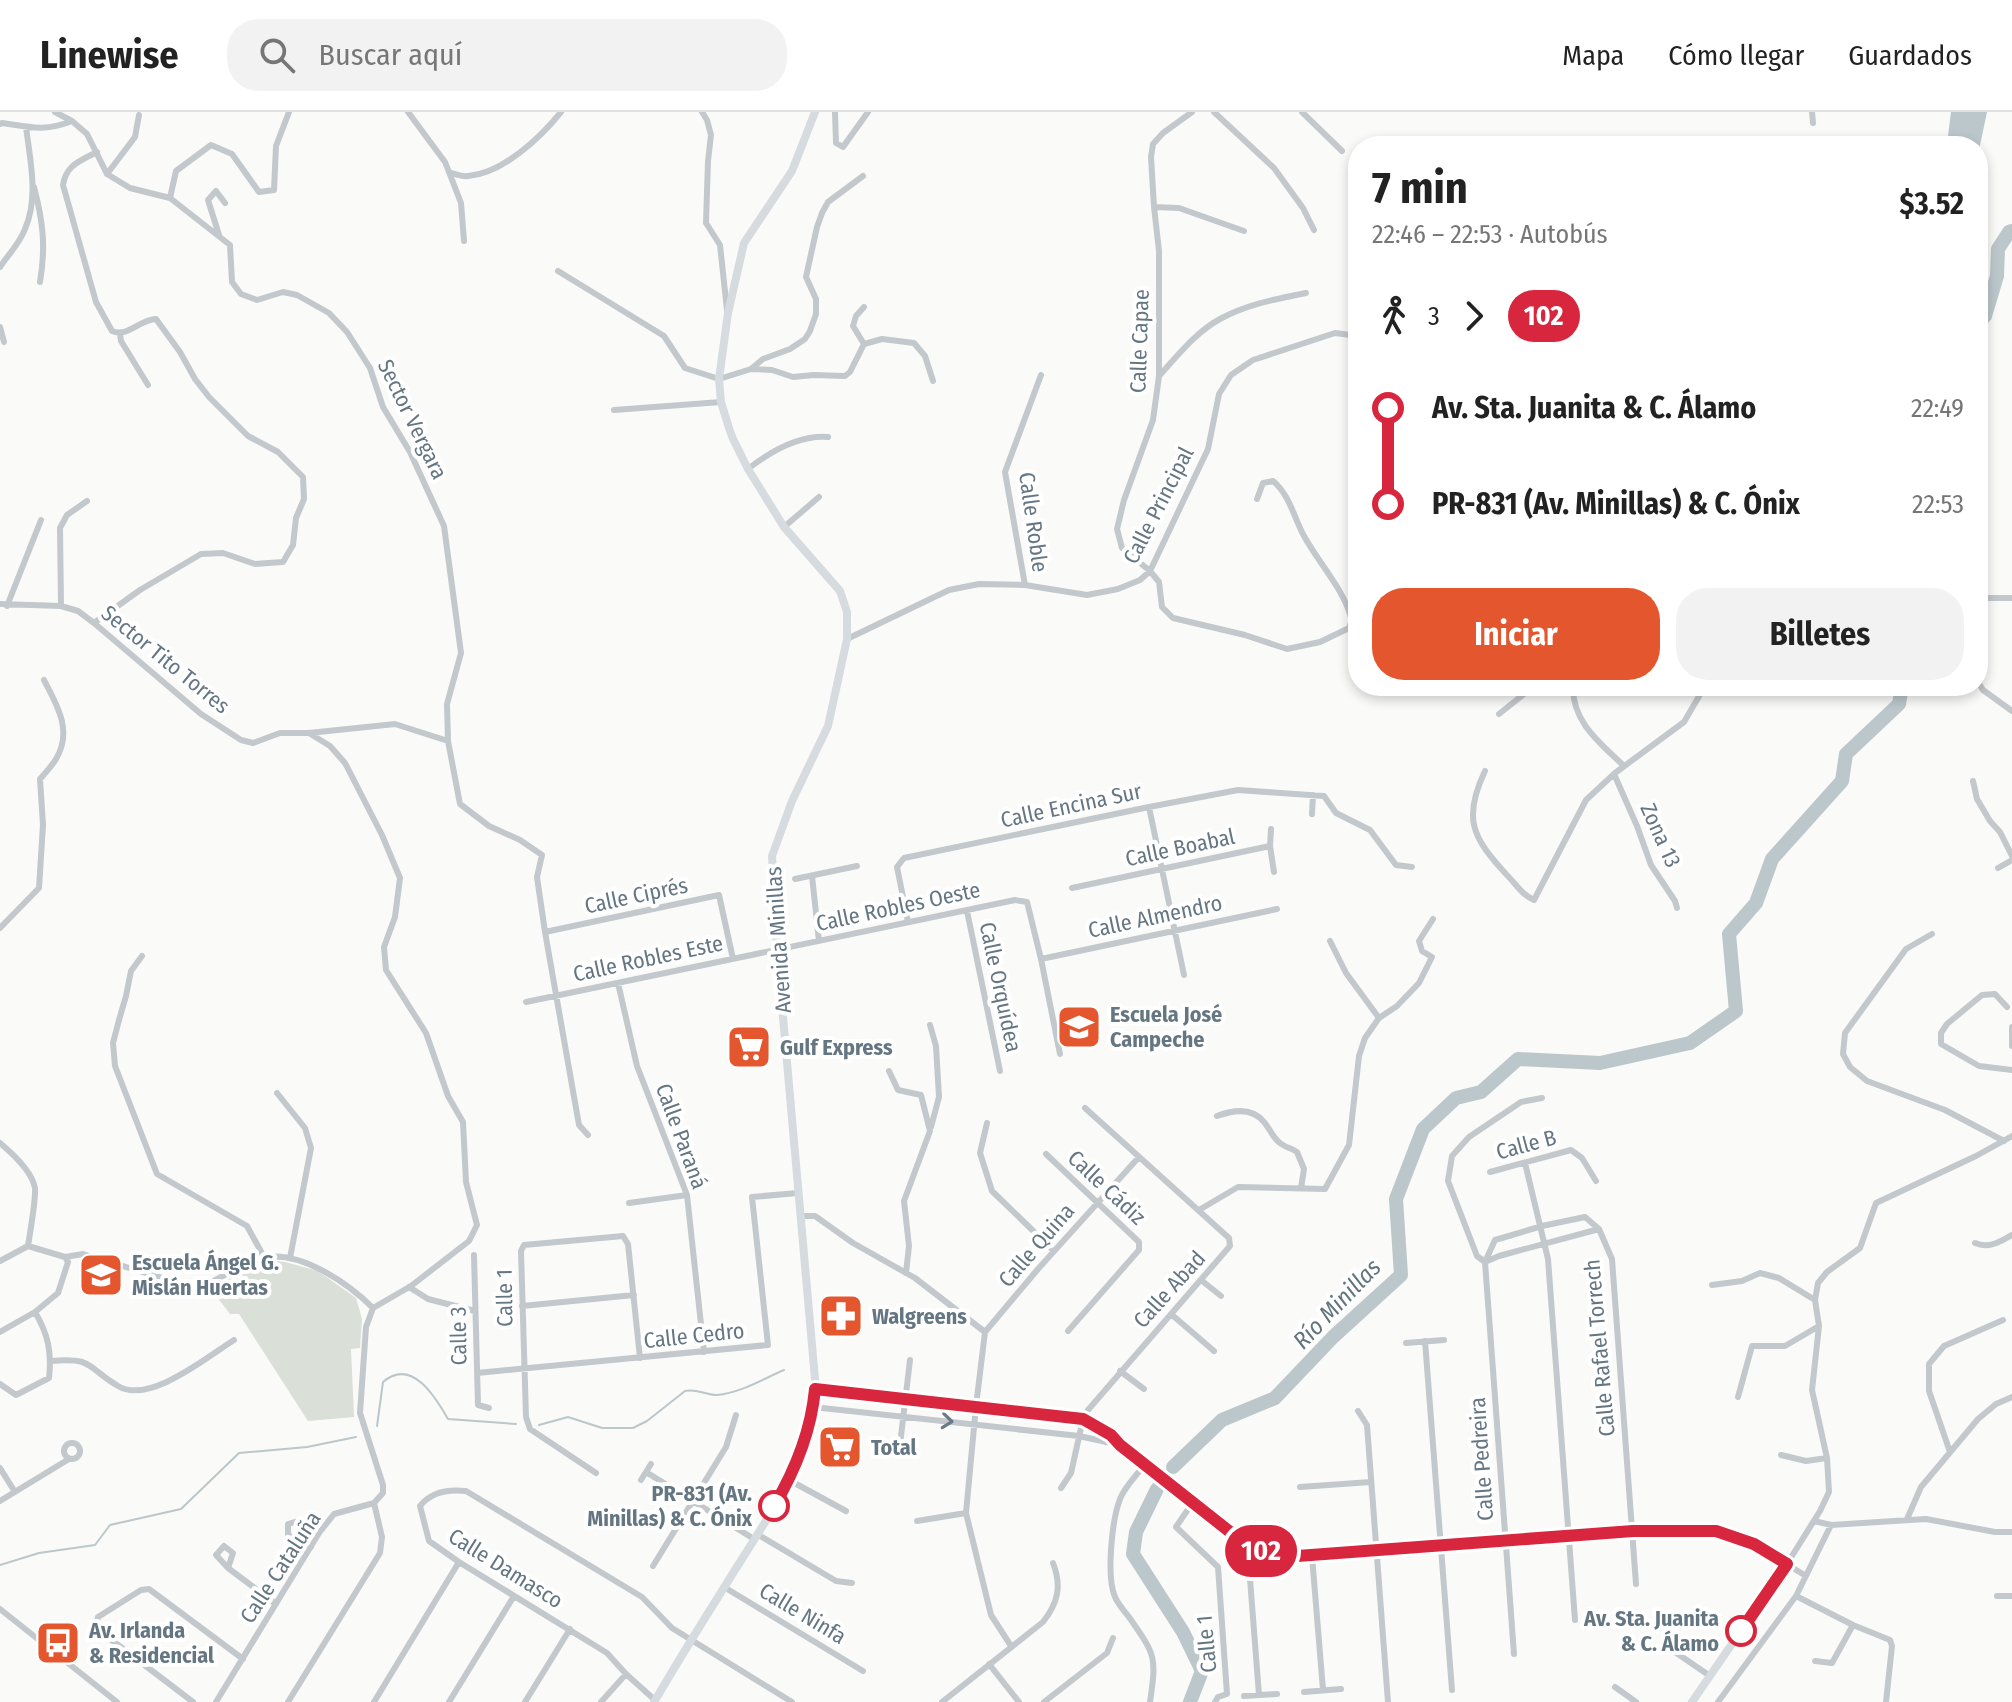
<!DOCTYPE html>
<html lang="es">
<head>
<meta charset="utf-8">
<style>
	body { margin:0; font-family:"Fira Sans Condensed",sans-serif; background:#f2f2f2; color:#222; height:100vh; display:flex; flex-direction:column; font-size:30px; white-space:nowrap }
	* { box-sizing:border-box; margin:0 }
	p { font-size:26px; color:#767676 }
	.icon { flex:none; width:44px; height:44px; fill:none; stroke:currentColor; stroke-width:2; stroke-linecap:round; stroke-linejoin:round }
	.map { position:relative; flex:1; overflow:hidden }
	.panel { position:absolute; left:1348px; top:24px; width:640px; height:560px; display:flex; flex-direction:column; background:#fff; border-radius:32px; box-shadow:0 4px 12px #0003 }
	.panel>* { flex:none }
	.badge { padding:0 16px; border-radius:26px; font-size:28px; line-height:52px }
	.map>.badge { position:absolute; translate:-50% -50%; box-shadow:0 0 0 4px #fff }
	.legs { display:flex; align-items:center; gap:12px; height:88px; padding:0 24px; font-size:26px }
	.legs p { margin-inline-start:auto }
	.head { display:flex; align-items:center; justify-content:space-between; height:136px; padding:0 24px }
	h1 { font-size:44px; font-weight:700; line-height:60px }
	.cta { display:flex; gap:16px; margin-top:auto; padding:16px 24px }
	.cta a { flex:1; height:92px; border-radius:32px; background:#e4572e; color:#fff; font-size:32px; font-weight:700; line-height:92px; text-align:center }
	.cta a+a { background:#f2f2f2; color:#222 }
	ul { padding:0 24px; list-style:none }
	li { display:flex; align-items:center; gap:28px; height:96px; font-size:30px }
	li i { display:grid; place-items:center; width:12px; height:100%; margin:0 10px; background:currentColor }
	li i::after { content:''; width:20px; height:20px; margin:-10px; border:6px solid; border-radius:50%; background:#fff }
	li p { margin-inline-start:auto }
	li:first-child i { background:linear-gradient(#0000 50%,currentColor 0) }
	li:last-child i { background:linear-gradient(currentColor 50%,#0000 0) }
	header { display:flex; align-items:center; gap:48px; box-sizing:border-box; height:112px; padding:0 40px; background:#fff; border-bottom:2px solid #e0e0e0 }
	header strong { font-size:38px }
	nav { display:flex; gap:44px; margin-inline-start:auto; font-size:28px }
	.search { width:560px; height:72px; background:#f2f2f2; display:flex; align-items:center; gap:20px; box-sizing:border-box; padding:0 28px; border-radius:32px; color:#767676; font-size:30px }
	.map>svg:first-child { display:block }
	.green { fill:#dadfd7 }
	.water { fill:#bbc7cb }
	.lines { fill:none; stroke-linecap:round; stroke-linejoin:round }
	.stream { stroke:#bbc7cb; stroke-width:2 }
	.river { stroke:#bbc7cb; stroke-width:14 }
	.street { stroke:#c3c8cc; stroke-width:6 }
	.secondary { stroke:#d6dbdf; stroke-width:8 }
	.oneway { stroke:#6a7a87 }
	.line-1-casing { stroke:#fff; stroke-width:18 }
	.line-1 { stroke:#d7263d; stroke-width:12 }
	.stop-1-dot { fill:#fff; stroke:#d7263d; stroke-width:4 }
	.labels { text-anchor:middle; stroke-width:8; stroke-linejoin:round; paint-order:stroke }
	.street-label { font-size:22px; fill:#657683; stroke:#fff }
	.poi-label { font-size:22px; font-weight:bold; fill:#657683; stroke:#fff; text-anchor:start }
	.stop-label { font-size:22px; font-weight:bold; fill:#657683; stroke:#fff; text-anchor:end }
	.water-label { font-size:24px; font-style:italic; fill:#60757c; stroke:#fff }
</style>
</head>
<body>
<header>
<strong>Linewise</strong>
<div class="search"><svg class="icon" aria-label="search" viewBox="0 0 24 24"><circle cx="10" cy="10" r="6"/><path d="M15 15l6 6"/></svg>Buscar aquí</div>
<nav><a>Mapa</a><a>Cómo llegar</a><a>Guardados</a></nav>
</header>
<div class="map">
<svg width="2012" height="1590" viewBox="0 0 2012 1590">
	<rect width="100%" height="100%" fill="#fafaf8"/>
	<path class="green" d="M276 1149 285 1150 318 1159 356 1186 362 1207 360 1236 351 1237 354 1305 308 1309 239 1202H230L210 1176 255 1154Z"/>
	<path class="water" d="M1951 0H1987L1978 43V34H1951L1947 32Z"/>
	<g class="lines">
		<path class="stream" d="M539 1313 568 1305 602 1316H633L647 1309 685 1279C696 1276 705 1283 717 1283 740 1281 763 1267 784 1258
			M377 1314 383 1270C412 1245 436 1286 448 1307L516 1312
			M0 1453 39 1441 95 1433 110 1413 181 1397 239 1341 307 1335 356 1325"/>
		<path class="river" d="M1978 212 1985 204 1997 164 1998 137 2009 120 2012 119
			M1173 1355 1222 1308 1275 1286 1333 1225 1401 1163 1396 1087 1423 1017 1456 986 1481 980 1518 947 1600 951 1690 931 1736 899 1729 822 1756 791 1772 747 1842 669 1846 642 1899 592 1902 574
			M1157 1377 1136 1420 1133 1442 1183 1520 1202 1559 1190 1590"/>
		<path class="street" d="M55 0 72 9 87 22 107 62 130 76 170 86 230 133 232 170 241 182 257 188 283 180 297 183 329 201 347 220 370 256 383 295 410 340 444 414 461 541 447 592 448 629 460 692 489 714 520 728 542 743 537 765 545 820 579 1013 588 1023
			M408 0 445 50 449 60C455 62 462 65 468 64 503 61 540 26 561 0
			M702 0 707 8 711 23 708 49 706 111 720 133 727 198
			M835 0 836 31 843 35 868 0
			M1192 0 1163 21 1153 32 1151 45 1154 95 1159 139V264L1153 308 1124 388 1117 417 1122 436 1150 459 1159 470 1162 495 1173 506 1245 523 1287 537 1320 530 1349 516 1352 508C1343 476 1320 453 1304 424 1294 406 1290 383 1273 369L1263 371 1257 387
			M1214 0 1274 56 1303 96 1314 118
			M1302 0 1342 39
			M1812 0 1813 11
			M0 12 2 11C30 15 44 20 72 9
			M449 60 461 91 464 129
			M107 62 135 25 139 3
			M34 75C43 109 46 135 40 170
			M170 86 176 59 211 33 232 42 259 80 274 78 276 34 289 0
			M1154 95 1179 96 1244 119
			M219 123 208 88 216 79 225 91
			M0 155C8 143 20 131 25 117 39 85 30 48 26 15
			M558 159 664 224 685 256 719 267 751 257 772 258 793 265 814 263 845 264 850 260 864 232 882 227 914 231 925 244 933 269
			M864 195 856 204 853 214 864 232
			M0 215 4 230
			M120 222 121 229 148 273
			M751 257 763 247 790 237 805 227 810 219 816 202V187L806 165 817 115 822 101 828 90 863 64
			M1159 264C1178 243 1196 220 1220 207 1247 192 1277 187 1306 181
			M614 298 721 290
			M748 357C771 339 799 323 828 325
			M784 415 819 385
			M1025 473 1005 360 1041 263
			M1978 486H2012
			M1978 487 1985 459
			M0 492 61 494 78 499 94 511 201 602 241 628 253 631 280 621H309L395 612 448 629
			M7 494 41 408
			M61 494 60 416 67 403 87 389
			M94 511 140 478 201 442 223 441 255 452 283 450 293 433 296 406 304 387 303 365 278 340 248 324 209 285 195 267 180 240 156 207C140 207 128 226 112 219L96 190 63 73C66 53 80 49 97 40
			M847 527 949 478 979 472 1025 473 1087 483 1118 477 1140 468 1150 459 1208 337 1219 282 1231 263 1253 248 1335 221 1358 224
			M1978 570 1983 578 2012 599
			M1573 574C1572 610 1600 631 1624 654
			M1499 602 1534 574
			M309 621 330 634 345 651 382 723 400 766 395 805 384 835 386 858 426 921 448 984 463 1010 466 1070 477 1113 469 1129 411 1174 373 1196
			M1485 659C1462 707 1473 726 1506 762 1516 772 1521 782 1534 788L1586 688 1615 661 1684 610 1705 574
			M1614 662 1637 714 1651 753 1675 789 1677 796
			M1973 669 1977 687 1990 709 2000 720 2012 744
			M1149 695 1184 863
			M1312 702 1313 683
			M1271 717 1270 734 1274 760
			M1998 756 2012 748
			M812 764 819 829
			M795 767 857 754
			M1072 776 1270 734
			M967 799 1000 959
			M908 810 897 755 904 746 1149 695 1238 678 1324 684 1336 701 1370 718 1396 753 1412 755
			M0 816 39 776 43 713 40 667C45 661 52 654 56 647 73 619 57 593 44 568
			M545 820 719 783 733 847
			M1932 822 1906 837 1845 921 1843 942 1850 955 1867 969 1945 998 2004 1029
			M1330 829 1346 861 1379 906
			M142 844 131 859 126 884 119 908 113 931 115 954 157 1062 247 1114 264 1145
			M1041 847 1277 797
			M618 871 637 954 687 1083 704 1240
			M526 890 1015 788 1027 790 1041 847 1060 942
			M2007 895 1995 882 1982 883 1947 912 1941 921V932L1979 954 2012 958
			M930 913 936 934 939 985 931 1015
			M2012 915V934
			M889 959 898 978 921 983 930 1019 904 1089 909 1134 906 1161
			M277 981 305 1016 311 1036 290 1146
			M1217 1004C1233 998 1252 995 1264 1010 1270 1017 1273 1026 1280 1031 1284 1035 1292 1036 1297 1040L1304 1057 1301 1076
			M987 1011 980 1041 992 1079 1054 1139
			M0 1031C12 1041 32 1060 35 1076 36 1087 30 1121 28 1134
			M1046 1042 1139 1130V1138L1068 1219
			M1525 1051 1548 1147 1575 1508
			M1490 1060 1571 1038 1582 1046 1596 1069
			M629 1091 687 1083
			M1199 1098 1238 1075 1325 1077 1349 1033 1359 944 1365 926 1379 906 1397 894 1419 871 1432 845 1422 839 1419 829 1433 807
			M800 1104H815L853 1131 915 1166 985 1220
			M1975 1131C1989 1137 1999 1130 2012 1123
			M474 1143 478 1293 489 1296
			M65 1145 83 1142 199 1177C214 1169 253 1146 267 1145 303 1140 349 1172 373 1196
			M0 1149 28 1134 65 1145 68 1150 58 1181 35 1200 0 1220
			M1485 1150 1499 1144 1599 1117 1612 1147 1636 1472
			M1485 1150 1477 1144 1448 1069 1452 1044 1469 1025 1521 990 1542 986
			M1201 1168 1221 1184
			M1712 1173 1742 1169 1760 1161 1779 1166 1815 1188
			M409 1175 428 1187 475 1199
			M522 1194 634 1183
			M373 1196 366 1215 360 1301 383 1373V1381L374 1391
			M1171 1202 1214 1239
			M1425 1229 1452 1578
			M1406 1231 1444 1228
			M51 1249C94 1245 86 1255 118 1274 149 1293 207 1245 234 1228
			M1120 1259 1144 1277
			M477 1261 768 1233 752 1085 798 1081
			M0 1272 16 1283 49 1266C52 1240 48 1222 35 1200
			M815 1277 1083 1307 1111 1323 1120 1333 1239 1427 1260 1439 1284 1445 1633 1419H1716L1754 1432 1806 1464
			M1738 1285 1752 1234H1785L1819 1214
			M813 1295 1079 1324 1120 1333
			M1358 1299 1367 1313 1388 1590
			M64 1339a8 8 0 1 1 16 0a8 8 0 1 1-16 0Z
			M1950 1340 1929 1279V1252L1944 1234 2003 1208
			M899 1341 910 1248
			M1781 1343 1806 1349 1827 1346
			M1145 1352C1137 1363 1125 1374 1120 1387 1112 1408 1106 1464 1115 1485 1118 1492 1124 1499 1129 1505 1155 1543 1157 1543 1150 1590
			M0 1356 15 1380
			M646 1360 754 1427
			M596 1361 530 1317 526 1305 521 1139 524 1133 623 1124 628 1132 640 1246
			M641 1368 651 1352
			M789 1368 846 1399
			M1300 1375 1371 1370
			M1061 1376 1071 1361 1083 1307 1088 1298 1230 1134 1229 1126 1085 996
			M0 1389 69 1347
			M1193 1390 1176 1415 1218 1455 1227 1582 1218 1585 1215 1590
			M1907 1407 1921 1375 1978 1307 1996 1292 2012 1285
			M917 1409 966 1401
			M1814 1409 1831 1413 1926 1407 1995 1420H2012
			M757 1422 836 1469 852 1471
			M311 1435 288 1423V1412L298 1409 319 1421
			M1312 1444 1323 1578
			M1787 1452 1820 1399 1829 1380 1827 1346 1812 1278 1819 1214 1815 1188 1818 1171 1827 1160 1860 1136 1876 1091 1976 1044 2012 1024
			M653 1454 726 1335 736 1303
			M228 1456 233 1441 224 1434 216 1443 228 1456 276 1492
			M724 1475 863 1559
			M1796 1484 1853 1513 1890 1528 1892 1534 1886 1590
			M1997 1484H2012
			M0 1497 117 1590
			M1011 1534 991 1503 966 1401 976 1294 985 1220 1038 1157 1139 1045
			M1675 1540 1710 1564
			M1514 1542 1485 1150 1495 1128 1542 1114 1585 1105 1599 1117
			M1815 1549 1832 1551 1853 1513
			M989 1552 1019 1590
			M1615 1575 1636 1590
			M1304 1580 1341 1577
			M1259 1583 1250 1467 1260 1439
			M1244 1584 1277 1582
			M656 1589 626 1562 607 1541 459 1450 429 1429 420 1394C431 1380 449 1377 466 1379L642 1485 672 1516 792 1590
			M193 1590 101 1520 96 1513 98 1505 141 1478 149 1477 243 1547
			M216 1590 319 1421 334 1402 374 1391
			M288 1590 380 1441 382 1425 374 1391
			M374 1590 459 1450
			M449 1590 514 1484
			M525 1590 570 1517
			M601 1590 626 1562
			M942 1590 1043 1510C1058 1491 1062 1474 1053 1451
			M1044 1590 1107 1541 1113 1526
			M1718 1590 1796 1484 1831 1413"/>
		<path class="secondary" d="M654 1590C677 1551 701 1512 725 1474 764 1410 815 1345 815 1267L777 837 772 744 792 689 828 614 847 527V500L840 479 784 415 748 357 733 327 729 316 721 290 719 267 728 201 744 131 792 59 815 0
			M1692 1590 1787 1452"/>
	</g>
	<defs><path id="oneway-chevron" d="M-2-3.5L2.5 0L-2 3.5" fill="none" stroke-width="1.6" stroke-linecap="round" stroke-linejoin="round" transform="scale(2)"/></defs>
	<use class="oneway" href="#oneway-chevron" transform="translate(947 1309) rotate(6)"/>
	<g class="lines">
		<g class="line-1-casing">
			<path id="line-1" d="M774 1394C796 1357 811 1320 815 1277L1083 1307 1111 1323 1120 1333 1239 1427 1260 1439 1284 1445 1633 1419H1716L1754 1432 1787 1452 1741 1519"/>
		</g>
		<use href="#line-1" class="line-1"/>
	</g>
	<defs>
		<g id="school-square" transform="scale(2.3)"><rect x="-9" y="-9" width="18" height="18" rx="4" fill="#e4572e" stroke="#fff"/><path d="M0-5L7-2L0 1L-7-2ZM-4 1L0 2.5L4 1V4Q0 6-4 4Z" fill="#fff"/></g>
		<g id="supermarket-square" transform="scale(2.3)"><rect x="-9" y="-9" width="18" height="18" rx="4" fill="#e4572e" stroke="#fff"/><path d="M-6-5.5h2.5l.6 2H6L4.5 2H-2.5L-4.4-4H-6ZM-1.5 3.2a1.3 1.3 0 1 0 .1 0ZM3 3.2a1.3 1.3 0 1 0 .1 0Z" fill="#fff"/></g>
		<g id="pharmacy-square" transform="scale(2.3)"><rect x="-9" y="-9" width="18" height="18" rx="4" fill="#e4572e" stroke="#fff"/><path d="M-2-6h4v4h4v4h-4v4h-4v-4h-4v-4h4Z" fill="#fff"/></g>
		<g id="bus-square" transform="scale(2.3)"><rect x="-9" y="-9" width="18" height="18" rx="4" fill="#e4572e" stroke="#fff"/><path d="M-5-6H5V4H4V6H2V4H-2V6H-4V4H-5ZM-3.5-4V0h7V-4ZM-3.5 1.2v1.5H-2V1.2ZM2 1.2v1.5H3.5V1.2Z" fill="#fff"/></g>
	</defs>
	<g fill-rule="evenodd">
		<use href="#school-square" x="1079" y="915"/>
		<use href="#supermarket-square" x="749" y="935"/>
		<use href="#school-square" x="101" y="1163"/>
		<use href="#pharmacy-square" x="841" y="1204"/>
		<use href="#supermarket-square" x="840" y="1335"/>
		<use href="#bus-square" x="58" y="1531"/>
	</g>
	<g class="stop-1-dot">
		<circle cx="774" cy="1394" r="14"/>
		<circle cx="1741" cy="1519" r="14"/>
	</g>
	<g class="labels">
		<g class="street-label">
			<text transform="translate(1139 229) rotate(-88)" y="8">Calle Capae</text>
			<text transform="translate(413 307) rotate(64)" y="8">Sector Vergara</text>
			<text transform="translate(1158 393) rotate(-63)" y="8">Calle Principal</text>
			<text transform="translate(1034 410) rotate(82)" y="8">Calle Roble</text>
			<text transform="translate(166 547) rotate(39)" y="8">Sector Tito Torres</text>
			<text transform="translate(1071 693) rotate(-12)" y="8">Calle Encina Sur</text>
			<text transform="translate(1661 723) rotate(66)" y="8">Zona 13</text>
			<text transform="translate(1180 735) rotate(-12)" y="8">Calle Boabal</text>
			<text transform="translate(636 783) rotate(-12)" y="8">Calle Ciprés</text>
			<text transform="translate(898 794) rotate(-12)" y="8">Calle Robles Oeste</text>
			<text transform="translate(1155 804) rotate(-12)" y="8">Calle Almendro</text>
			<text transform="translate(778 828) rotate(-94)" y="8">Avenida Minillas</text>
			<text transform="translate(648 846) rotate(-12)" y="8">Calle Robles Este</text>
			<text transform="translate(1001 875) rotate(78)" y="8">Calle Orquídea</text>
			<text transform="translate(682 1024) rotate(70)" y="8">Calle Paraná</text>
			<text transform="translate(1526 1032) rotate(-15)" y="8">Calle B</text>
			<text transform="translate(1107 1075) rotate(43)" y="8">Calle Cádiz</text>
			<text transform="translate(1036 1133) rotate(-49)" y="8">Calle Quina</text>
			<text transform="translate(1169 1177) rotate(-48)" y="8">Calle Abad</text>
			<text transform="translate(504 1186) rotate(-91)" y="8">Calle 1</text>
			<text transform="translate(694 1223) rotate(-6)" y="8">Calle Cedro</text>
			<text transform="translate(458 1224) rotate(-91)" y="8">Calle 3</text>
			<text transform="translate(1599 1236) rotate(-95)" y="8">Calle Rafael Torrech</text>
			<text transform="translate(1481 1347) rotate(-94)" y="8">Calle Pedreira</text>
			<text transform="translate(280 1455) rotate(-57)" y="8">Calle Cataluña</text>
			<text transform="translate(506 1456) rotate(32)" y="8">Calle Damasco</text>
			<text transform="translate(803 1501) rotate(31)" y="8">Calle Ninfa</text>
			<text transform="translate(1206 1532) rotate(-95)" y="8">Calle 1</text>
		</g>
		<g class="poi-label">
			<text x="1110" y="910">Escuela José<tspan x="1110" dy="25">Campeche</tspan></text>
			<text x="780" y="943">Gulf Express</text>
			<text x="132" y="1158">Escuela Ángel G.<tspan x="132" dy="25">Mislán Huertas</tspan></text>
			<text x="872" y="1212">Walgreens</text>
			<text x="871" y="1343">Total</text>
			<text x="89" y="1526">Av. Irlanda<tspan x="89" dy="25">&amp; Residencial</tspan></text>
		</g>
		<g class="stop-label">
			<text x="752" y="1389">PR-831 (Av.<tspan x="752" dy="25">Minillas) &amp; C. Ónix</tspan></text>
			<text x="1719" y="1514">Av. Sta. Juanita<tspan x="1719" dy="25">&amp; C. Álamo</tspan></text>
		</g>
		<g class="water-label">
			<text transform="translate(1337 1192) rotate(-46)" y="8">Río Minillas</text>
		</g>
	</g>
</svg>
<b class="badge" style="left:1261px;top:1439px;background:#d7263d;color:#fff">102</b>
<section class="panel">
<div class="head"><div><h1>7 min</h1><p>22:46 – 22:53 · Autobús</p></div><b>$3.52</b></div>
<div class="legs"><svg class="icon" aria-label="walk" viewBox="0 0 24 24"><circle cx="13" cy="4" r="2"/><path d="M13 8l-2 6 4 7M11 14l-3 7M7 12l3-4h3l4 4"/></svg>3<svg class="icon" aria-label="forward" viewBox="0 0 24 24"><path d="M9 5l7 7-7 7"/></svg><b class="badge" style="background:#d7263d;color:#fff">102</b></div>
<ul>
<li><i style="color:#d7263d"></i><b>Av. Sta. Juanita &amp; C. Álamo</b><p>22:49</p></li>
<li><i style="color:#d7263d"></i><b>PR-831 (Av. Minillas) &amp; C. Ónix</b><p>22:53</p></li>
</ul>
<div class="cta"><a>Iniciar</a><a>Billetes</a></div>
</section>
</div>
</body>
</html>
